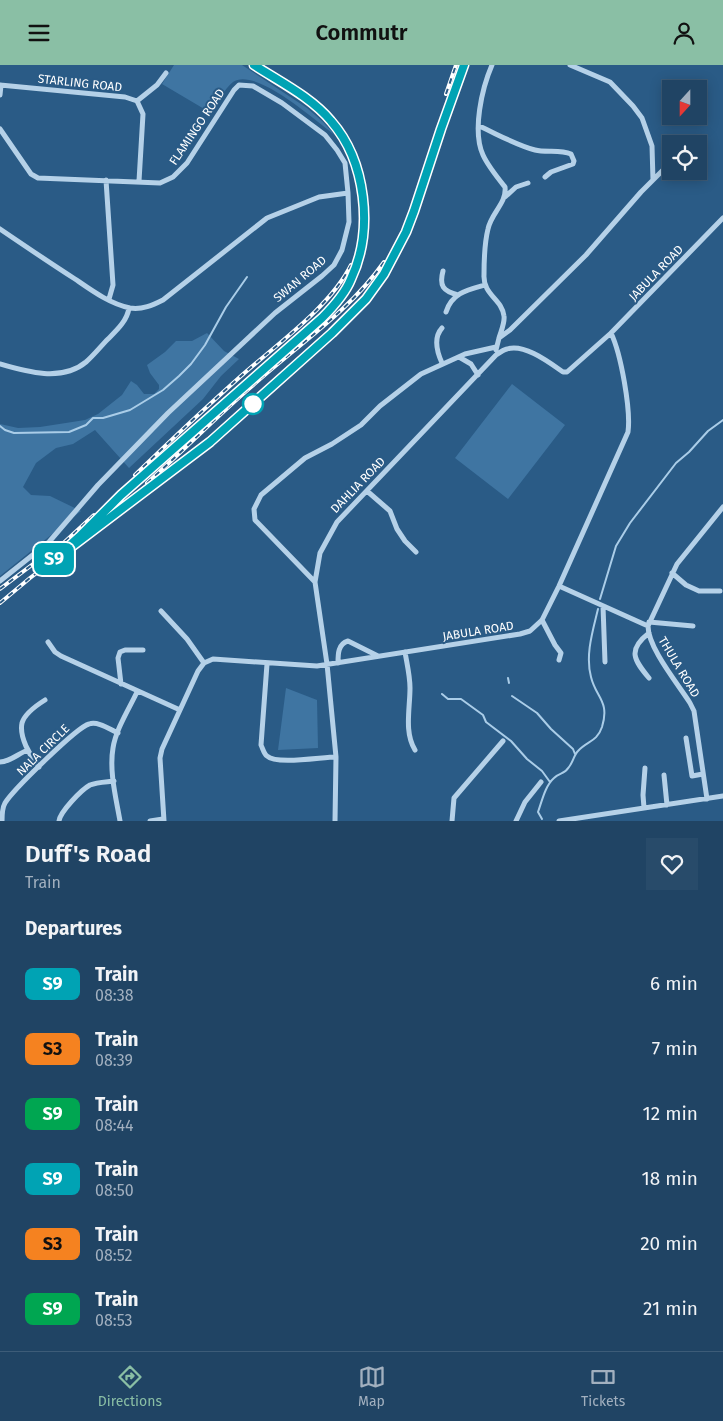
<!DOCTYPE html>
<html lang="en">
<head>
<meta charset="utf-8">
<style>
	body { margin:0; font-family:"Fira Sans",sans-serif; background:#284b6a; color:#f1f3f6; height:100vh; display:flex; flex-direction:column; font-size:19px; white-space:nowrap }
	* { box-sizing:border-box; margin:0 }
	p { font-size:16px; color:#a2b0bf }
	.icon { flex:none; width:28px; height:28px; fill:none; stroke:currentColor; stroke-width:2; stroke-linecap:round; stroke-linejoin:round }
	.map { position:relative; height:756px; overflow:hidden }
	.drawer { display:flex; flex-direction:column; background:#204464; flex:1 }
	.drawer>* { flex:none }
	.badge { padding:0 10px; border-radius:8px; font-size:18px; line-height:32px }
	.needle { width:32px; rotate:201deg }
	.tools { position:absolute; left:662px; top:15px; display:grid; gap:10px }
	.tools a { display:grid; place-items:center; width:45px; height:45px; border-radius:0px; background:#204464; box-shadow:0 2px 12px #0003,0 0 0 1px #3d5c78; font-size:25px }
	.map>.badge { position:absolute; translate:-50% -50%; box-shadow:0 0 0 2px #fff }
	h2 { padding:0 25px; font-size:19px; line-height:45px }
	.round { display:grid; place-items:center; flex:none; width:52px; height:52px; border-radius:0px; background:#284b6a }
	.overview { display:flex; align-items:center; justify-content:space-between; height:85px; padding:0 25px }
	h1 { font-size:24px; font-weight:600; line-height:38px }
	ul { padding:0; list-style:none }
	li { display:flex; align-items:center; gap:15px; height:65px; padding:0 25px }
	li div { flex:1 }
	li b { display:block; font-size:19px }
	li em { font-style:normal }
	li .badge { min-width:55px; font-weight:700; text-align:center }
	header { display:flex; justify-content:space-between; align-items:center; height:65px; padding:0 25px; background:#8abfa5; color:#111; font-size:22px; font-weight:600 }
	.tab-bar { display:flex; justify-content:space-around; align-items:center; height:70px; border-top:1px solid #3d5c78; background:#204464; font-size:14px; color:#a2b0bf }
	.tab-bar a { display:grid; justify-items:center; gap:2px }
	.tab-bar .current { color:#8abfa5 }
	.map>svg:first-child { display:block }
	.green { fill:#3f75a2 }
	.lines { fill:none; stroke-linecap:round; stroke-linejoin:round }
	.stream { stroke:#aacde8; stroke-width:2 }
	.street { stroke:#b5d1e8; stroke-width:5 }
	.rail-casing { stroke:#fff; stroke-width:4 }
	.rail { stroke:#2a5b86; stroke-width:2; stroke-dasharray:5.5; stroke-linecap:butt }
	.line-casing { stroke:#fff; stroke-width:11 }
	.line { stroke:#00a3b4; stroke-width:8 }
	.stop-dot { fill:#fff; stroke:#00a3b4; stroke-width:2.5 }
	.labels { text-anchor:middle; stroke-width:4; stroke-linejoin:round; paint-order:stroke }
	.street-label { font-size:12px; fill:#fff; stroke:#2a5b86 }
</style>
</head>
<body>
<header><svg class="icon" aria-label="menu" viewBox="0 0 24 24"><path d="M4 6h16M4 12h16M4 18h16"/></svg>Commutr<svg class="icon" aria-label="person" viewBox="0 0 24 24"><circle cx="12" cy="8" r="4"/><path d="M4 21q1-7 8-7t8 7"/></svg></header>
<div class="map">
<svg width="723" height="756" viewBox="0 0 723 756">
	<rect width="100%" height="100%" fill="#2a5b86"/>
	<path class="green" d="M174 0H242L307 43 322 56 335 70C317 57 255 1 233 17 224 24 217 39 211 48L162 19Z
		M207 268 224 286 239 294 221 311 203 334 129 403 95 365 73 379 56 383 36 398 23 422 31 430 50 431 81 446 0 511V359L18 363 40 362 85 355 98 349 122 330 131 316 137 320 144 329H154L159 324V320L150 308 147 300 165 287 176 276H192Z
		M512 319 565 360 508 434 455 393Z
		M286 623 317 635 318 683 278 685Z"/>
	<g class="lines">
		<path class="stream" d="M0 361 5 365 14 368 69 367 86 360 93 353H103L130 345 163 325 179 311 191 299 205 280 226 242 247 212
			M600 534 616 481 630 458 676 398 689 387 708 366 723 355
			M508 613 509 618
			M442 629 448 634H461L483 650 486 657 511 676 527 694 542 706 550 717
			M512 631 537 648 551 664 573 684 575 689
			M542 754 538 747C542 736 545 721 554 713 560 707 564 710 569 702 573 697 574 690 578 686 587 676 597 677 602 662 610 636 596 633 591 612 585 590 593 565 598 544"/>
		<path class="street" d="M492 0C482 23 472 66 483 90 488 101 497 112 505 122 507 138 491 148 488 164 485 176 484 198 484 210 483 230 502 234 504 251 505 258 501 266 499 273
			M570 0 610 17 633 41 642 53 652 81 653 115
			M0 20 125 32 137 36 143 49 139 116
			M0 30 1 20
			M137 36 157 20 166 8
			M479 61C497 69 516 80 535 85 546 88 560 84 571 89L574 96 573 99 551 107 545 112
			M0 64 31 109 38 113 160 118 173 112 187 98 234 25 239 20 253 21 282 38 325 70 337 85 345 98 348 128 349 157 342 185 334 200 322 211 275 248 168 348 98 420 49 477 0 516
			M106 115 113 220 109 234
			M505 132 516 122 528 118
			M0 164C25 181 50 198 75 214 91 225 110 239 130 243 142 245 153 240 163 235L267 153 319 132 348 128
			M443 206C439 221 443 226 458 230
			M446 247C452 228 467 225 485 220
			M496 285 499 273 510 265 586 190 641 127 671 97
			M459 292 471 299 478 310
			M442 298C437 287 433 273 442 263
			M0 299C27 307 62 317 86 297 94 290 101 281 108 274 117 265 127 256 129 243
			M367 426 390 446 397 464 405 476 416 487
			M672 508 686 520 699 526H720
			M315 517 255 455 254 444 261 430 305 393 332 379 361 360 380 341 421 309 465 289 496 282
			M559 521 648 561
			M603 541 605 597
			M161 546 187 574 204 598
			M542 555 555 580 561 588 559 595
			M649 557 693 561
			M649 568C627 585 634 595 649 613
			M48 577 55 587 61 591 180 645
			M405 587C407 599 410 611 410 623 410 644 404 667 415 685
			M338 598C338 589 338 579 348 576L378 591
			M267 599 261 680C263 684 264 689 267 691 276 700 322 692 336 692
			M121 619 118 593 120 587 125 585H143
			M686 673 692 711 703 709
			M0 697C10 697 19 688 28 685
			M39 702C30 691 19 672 22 658 25 648 37 640 45 635
			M664 710 667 740
			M707 734 694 646 690 638C678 619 648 583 648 561L677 499 723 442
			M644 743 643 730 645 703
			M2 756C2 749 2 743 5 738 13 725 77 662 89 659 98 656 109 664 118 668
			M59 756C60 747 81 725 90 720 97 717 106 717 114 716
			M120 756C116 733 109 706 113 683 116 664 129 644 137 627
			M150 756 163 754
			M164 756 160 693 162 684 198 606 204 598 213 594 317 601 520 569 530 566 542 555 559 521 628 367C631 345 621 289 611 268L723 153
			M335 756 336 692 327 599 315 517 320 488 337 457 496 290C499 288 503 285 507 284 524 278 550 298 563 307H567L611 268
			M452 756 454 733 503 676
			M516 756 525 737 541 717
			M559 756 723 731"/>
		<g class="rail-casing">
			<path id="rail" d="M254 0C280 16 311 32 331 55 366 95 375 169 350 216 341 233 328 247 314 260
				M446 29 456 0
				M135 410C170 376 205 343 241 311 277 279 330 242 351 200
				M147 418C182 387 215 353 251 322 296 281 349 247 384 197
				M91 460 121 431 150 406
				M57 484 94 450
				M0 524 61 478
				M0 538 30 513 194 389 332 268 366 234 393 194 406 167 441 63 464 0"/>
		</g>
		<use href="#rail" class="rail"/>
	</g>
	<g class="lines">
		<g class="line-casing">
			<path id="line" d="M254 0C280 17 311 32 331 56 366 96 374 165 351 214 345 229 333 242 322 253L121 430 79 472 50 498 210 377 332 268 366 234 384 209 406 167 414 146 441 64 464 0"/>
		</g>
		<use href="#line" class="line"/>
	</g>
	<circle class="stop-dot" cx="253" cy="339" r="10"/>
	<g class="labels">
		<g class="street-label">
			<text transform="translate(80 18) rotate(6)" y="4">STARLING ROAD</text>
			<text transform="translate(197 62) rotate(-56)" y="4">FLAMINGO ROAD</text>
			<text transform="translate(656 208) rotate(-46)" y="4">JABULA ROAD</text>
			<text transform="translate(300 214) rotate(-40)" y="4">SWAN ROAD</text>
			<text transform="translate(358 420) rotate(-46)" y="4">DAHLIA ROAD</text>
			<text transform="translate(478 566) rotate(-9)" y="4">JABULA ROAD</text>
			<text transform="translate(679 602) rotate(59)" y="4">THULA ROAD</text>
			<text transform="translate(43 685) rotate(-44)" y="4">NALA CIRCLE</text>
		</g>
	</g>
</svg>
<div class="tools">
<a><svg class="needle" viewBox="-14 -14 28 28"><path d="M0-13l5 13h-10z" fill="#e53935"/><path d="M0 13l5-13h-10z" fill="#a2b0bf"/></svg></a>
<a><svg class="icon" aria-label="locate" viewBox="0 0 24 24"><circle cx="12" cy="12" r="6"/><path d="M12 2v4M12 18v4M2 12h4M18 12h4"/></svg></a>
</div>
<b class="badge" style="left:54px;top:494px;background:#00a3b4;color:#fff">S9</b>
</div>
<section class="drawer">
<div class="overview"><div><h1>Duff's Road</h1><p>Train</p></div><a class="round"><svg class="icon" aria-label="heart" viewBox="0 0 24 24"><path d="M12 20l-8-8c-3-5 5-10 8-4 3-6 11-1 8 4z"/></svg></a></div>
<h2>Departures</h2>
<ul>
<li><span class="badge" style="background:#00a3b4;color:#fff">S9</span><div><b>Train</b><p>08:38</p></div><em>6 min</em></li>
<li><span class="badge" style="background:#f58220;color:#111">S3</span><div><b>Train</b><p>08:39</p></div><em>7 min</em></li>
<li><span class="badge" style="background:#00a651;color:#fff">S9</span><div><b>Train</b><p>08:44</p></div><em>12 min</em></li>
<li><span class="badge" style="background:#00a3b4;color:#fff">S9</span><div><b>Train</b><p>08:50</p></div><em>18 min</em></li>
<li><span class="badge" style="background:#f58220;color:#111">S3</span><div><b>Train</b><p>08:52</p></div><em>20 min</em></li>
<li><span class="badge" style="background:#00a651;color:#fff">S9</span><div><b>Train</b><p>08:53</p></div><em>21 min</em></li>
</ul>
</section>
<nav class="tab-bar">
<a class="current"><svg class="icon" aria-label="directions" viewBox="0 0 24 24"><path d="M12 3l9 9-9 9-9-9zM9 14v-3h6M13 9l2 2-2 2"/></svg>Directions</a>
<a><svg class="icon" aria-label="map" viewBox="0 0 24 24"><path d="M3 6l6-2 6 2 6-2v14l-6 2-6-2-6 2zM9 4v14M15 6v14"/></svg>Map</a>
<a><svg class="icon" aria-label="tickets" viewBox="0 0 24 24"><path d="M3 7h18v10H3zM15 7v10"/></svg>Tickets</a>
</nav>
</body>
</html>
